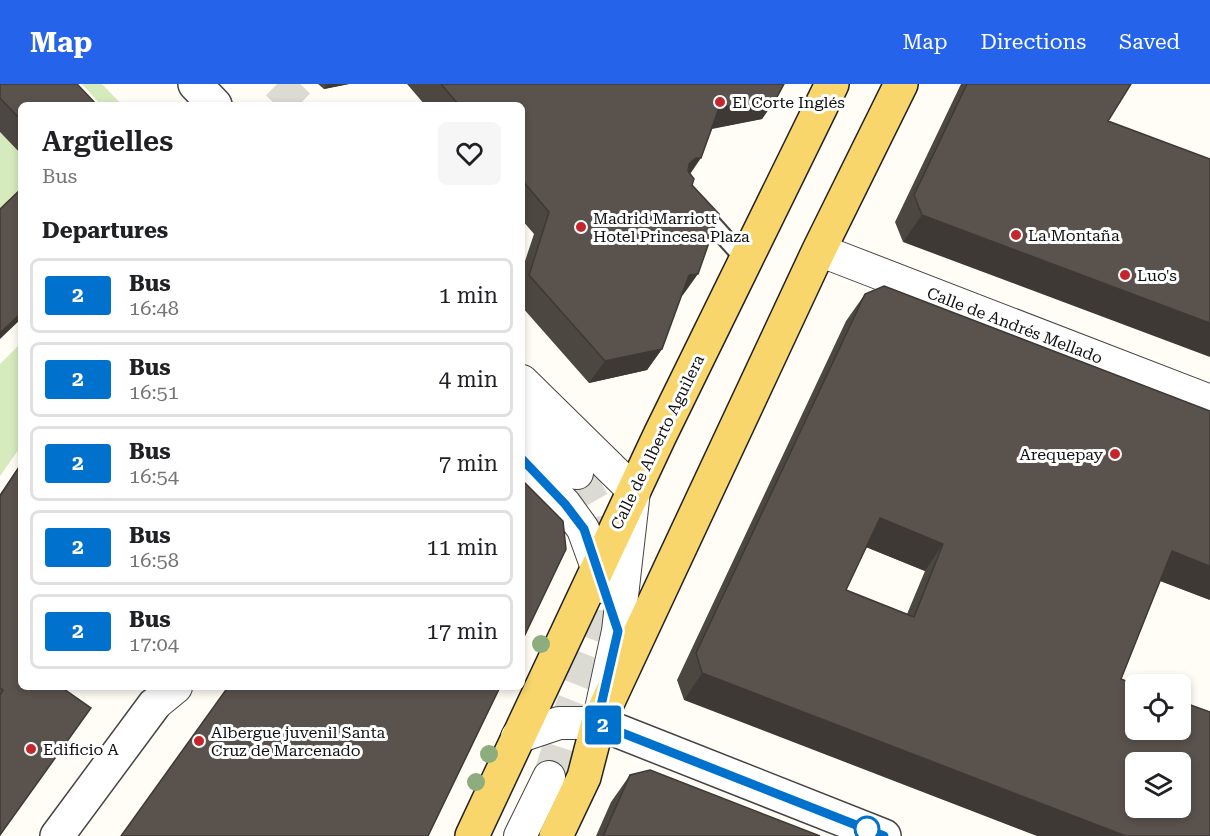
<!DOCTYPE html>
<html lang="en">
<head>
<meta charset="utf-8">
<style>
	body { margin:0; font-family:"Roboto Serif",serif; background:#f6f6f6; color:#202124; height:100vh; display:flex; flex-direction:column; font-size:22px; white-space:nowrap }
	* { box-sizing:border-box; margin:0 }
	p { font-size:20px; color:#757577 }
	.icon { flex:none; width:33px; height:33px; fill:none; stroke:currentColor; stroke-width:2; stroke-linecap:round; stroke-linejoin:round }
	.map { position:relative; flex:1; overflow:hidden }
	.drawer { position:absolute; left:18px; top:18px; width:507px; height:588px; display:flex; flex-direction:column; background:#fff; border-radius:9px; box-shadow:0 3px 9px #0003 }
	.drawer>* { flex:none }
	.badge { padding:0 12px; border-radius:4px; font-size:21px; line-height:39px }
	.buttons { position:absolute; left:1125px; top:590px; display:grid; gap:12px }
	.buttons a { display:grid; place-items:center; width:66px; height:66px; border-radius:9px; background:#fff; box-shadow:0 3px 9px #0003; font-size:30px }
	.map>.badge { position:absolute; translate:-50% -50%; box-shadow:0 0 0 3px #fff }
	h2 { padding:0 24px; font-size:22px; line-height:54px }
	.round { display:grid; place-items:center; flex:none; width:63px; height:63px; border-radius:9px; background:#f6f6f6 }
	.headline { display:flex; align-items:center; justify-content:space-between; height:102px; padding:0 24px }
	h1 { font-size:28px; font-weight:600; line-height:45px }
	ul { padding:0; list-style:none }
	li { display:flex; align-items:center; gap:18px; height:75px; margin:0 12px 9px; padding:0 12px; border:3px solid #e0e0e0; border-radius:9px }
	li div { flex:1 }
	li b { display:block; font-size:22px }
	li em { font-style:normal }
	li .badge { min-width:66px; font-weight:700; text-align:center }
	header { display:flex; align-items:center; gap:36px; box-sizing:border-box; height:84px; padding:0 30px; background:#2563eb; color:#fff }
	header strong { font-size:28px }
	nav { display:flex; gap:33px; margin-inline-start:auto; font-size:21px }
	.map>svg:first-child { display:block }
	.green { fill:#d5ebbd }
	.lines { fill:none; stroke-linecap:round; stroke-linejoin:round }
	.minor-tunnel { stroke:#dbdad3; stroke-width:32; stroke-dasharray:32 16; stroke-linecap:butt }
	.service-casing { stroke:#444; stroke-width:20 }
	.minor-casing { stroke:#444; stroke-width:34 }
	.tertiary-casing { stroke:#444; stroke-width:36 }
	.primary-casing { stroke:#222; stroke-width:36 }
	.service { stroke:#fff; stroke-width:16 }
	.minor { stroke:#fff; stroke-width:32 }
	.tertiary { stroke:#fff; stroke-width:33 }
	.primary { stroke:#f9d66b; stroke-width:33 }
	.tree { fill:#8dad7f }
	.wall { fill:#4d4742; fill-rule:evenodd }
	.shaded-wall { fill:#3f3936 }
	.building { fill:#5a524d; stroke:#3f3936; stroke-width:1.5; fill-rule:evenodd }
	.line-casing { stroke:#fff; stroke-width:14 }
	.line { stroke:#0072ce; stroke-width:9 }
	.poi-dot { fill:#c4262e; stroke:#fff; stroke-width:2 }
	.stop-dot { fill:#fff; stroke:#0072ce; stroke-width:3 }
	.labels { text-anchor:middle; stroke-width:6; stroke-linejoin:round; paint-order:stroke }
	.poi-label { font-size:16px; fill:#111; stroke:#fff; text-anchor:start }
	.street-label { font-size:16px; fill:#111; stroke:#fff }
</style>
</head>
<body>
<header>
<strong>Map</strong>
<nav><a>Map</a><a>Directions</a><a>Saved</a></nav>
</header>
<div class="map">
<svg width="1210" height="752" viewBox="0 0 1210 752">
	<rect width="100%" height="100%" fill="#fffdf5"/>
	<path class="green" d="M82 0H102L122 21H101Z
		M0 48 21 70V112L0 132Z
		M21 259V362L0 392V280Z"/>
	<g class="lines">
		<path class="minor-tunnel" d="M277 0 299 21
			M549 693 573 618 604 539 611 493 600 429 577 389"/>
		<g class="service-casing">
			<path id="service" d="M701 127 744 175"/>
		</g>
		<g class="minor-casing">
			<path id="minor" d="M819 166 1210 317
				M522 333 577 389
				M522 375 565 420 583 445 604 503
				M154 621 176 603
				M517 653 559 639H598L618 547 634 407 522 297
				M520 752 549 693"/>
		</g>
		<g class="tertiary-casing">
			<path id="tertiary" d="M195 0 215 21
				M598 639 884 752
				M57 752 154 621"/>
		</g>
		<g class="primary-casing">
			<path id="primary" d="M472 752 660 351 832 0
				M556 752 584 693 598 639 819 166 901 0"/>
		</g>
		<use href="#service" class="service"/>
		<use href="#minor" class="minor"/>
		<use href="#tertiary" class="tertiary"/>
		<use href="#primary" class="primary"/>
	</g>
	<g class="tree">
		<circle cx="541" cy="560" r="9"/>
		<circle cx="489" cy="670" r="9"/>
		<circle cx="476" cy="698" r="9"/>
	</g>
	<path class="wall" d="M0 0 21 21V70L0 48Z
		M318 0H349L324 5Z
		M407 0H784L777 13 762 35 712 45 690 90 692 101 683 211 681 212 662 265 647 286 589 299 522 223V186L534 150 522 136V21H425Z
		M961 0H1131L903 158 895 138Z
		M865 210 1210 516 1160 497 1121 595 684 616 677 596 846 237ZM866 463 925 487 907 530 846 506Z
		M21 379V603H66L0 752V410Z
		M630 691 820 752H596L611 718Z"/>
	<path class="shaded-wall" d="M327 0H349L324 5Z
		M777 13 762 35 704 46 719 24Z
		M696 74H701L686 96 689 80Z
		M922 131 1210 239V273L903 158Z
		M698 190 683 211 673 213 689 191Z
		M21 229V235L0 255V249Z
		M662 265 647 286 589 299 605 277Z
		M880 434 943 460 925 487 861 461Z
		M1172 467 1210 482V516L1153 494Z
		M702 589 1126 752H1037L684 616Z"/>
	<path class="building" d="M0 0H77L97 21H21V36L0 14Z
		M441 0H784L777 13 719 24 701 74H696L689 80 688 87 694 95 692 101 719 130 698 190 689 191 662 265 605 277 529 191 549 128 522 96V21H459Z
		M967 0H1131L1108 37 1210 75V239L922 131 914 111Z
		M21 105V229L0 249V125Z
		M884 202 1210 327V482L1172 467 1121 595 1136 601V645H1180V617L1210 628V752H1126L702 589 696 569 865 210ZM880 434 943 460 914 533 846 506ZM1136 678H1180V723H1136Z
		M21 380V603H65L64 605 91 624 0 751V611L3 606 0 604V412Z
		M522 396 563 437 566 465 522 557Z
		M228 603H500L428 752H121Z
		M650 686 820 752H603L630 691Z"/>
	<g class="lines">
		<g class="line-casing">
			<path id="line" d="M522 375 565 420 584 445 618 547 597 639 884 752"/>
		</g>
		<use href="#line" class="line"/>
	</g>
	<g class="poi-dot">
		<circle cx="720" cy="18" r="6"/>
		<circle cx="581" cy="143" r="6"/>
		<circle cx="1016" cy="151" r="6"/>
		<circle cx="1125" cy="191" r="6"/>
		<circle cx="1115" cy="370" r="6"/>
		<circle cx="199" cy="657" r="6"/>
		<circle cx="31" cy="665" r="6"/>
	</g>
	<circle class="stop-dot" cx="867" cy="745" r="12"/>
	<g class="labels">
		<g class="poi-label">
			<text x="732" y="24">El Corte Inglés</text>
			<text x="593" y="140">Madrid Marriott<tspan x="593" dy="18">Hotel Princesa Plaza</tspan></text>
			<text x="1028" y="157">La Montaña</text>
			<text x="1137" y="197">Luo's</text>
			<text x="1103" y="376" text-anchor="end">Arequepay</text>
			<text x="211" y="654">Albergue juvenil Santa<tspan x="211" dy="18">Cruz de Marcenado</tspan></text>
			<text x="43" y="671">Edificio A</text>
		</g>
		<g class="street-label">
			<text transform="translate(1015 241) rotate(21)" y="6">Calle de Andrés Mellado</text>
			<text transform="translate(657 358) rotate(-64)" y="6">Calle de Alberto Aguilera</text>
		</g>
	</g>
</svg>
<div class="buttons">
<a><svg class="icon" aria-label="locate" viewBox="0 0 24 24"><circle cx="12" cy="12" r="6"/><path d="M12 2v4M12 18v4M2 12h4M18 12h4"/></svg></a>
<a><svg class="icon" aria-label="layers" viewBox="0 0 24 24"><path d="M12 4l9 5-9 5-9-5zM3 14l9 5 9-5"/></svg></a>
</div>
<b class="badge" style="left:603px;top:641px;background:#0072ce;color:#fff">2</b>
<section class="drawer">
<div class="headline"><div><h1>Argüelles</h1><p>Bus</p></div><a class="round"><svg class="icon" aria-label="heart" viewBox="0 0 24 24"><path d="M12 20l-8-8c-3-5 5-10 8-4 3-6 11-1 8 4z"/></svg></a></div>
<h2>Departures</h2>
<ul>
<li><span class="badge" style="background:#0072ce;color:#fff">2</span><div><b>Bus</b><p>16:48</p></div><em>1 min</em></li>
<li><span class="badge" style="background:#0072ce;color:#fff">2</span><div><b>Bus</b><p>16:51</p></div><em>4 min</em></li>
<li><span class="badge" style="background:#0072ce;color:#fff">2</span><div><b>Bus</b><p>16:54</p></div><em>7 min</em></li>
<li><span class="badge" style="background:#0072ce;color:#fff">2</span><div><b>Bus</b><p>16:58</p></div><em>11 min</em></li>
<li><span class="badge" style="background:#0072ce;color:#fff">2</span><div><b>Bus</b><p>17:04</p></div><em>17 min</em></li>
</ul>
</section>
</div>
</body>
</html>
